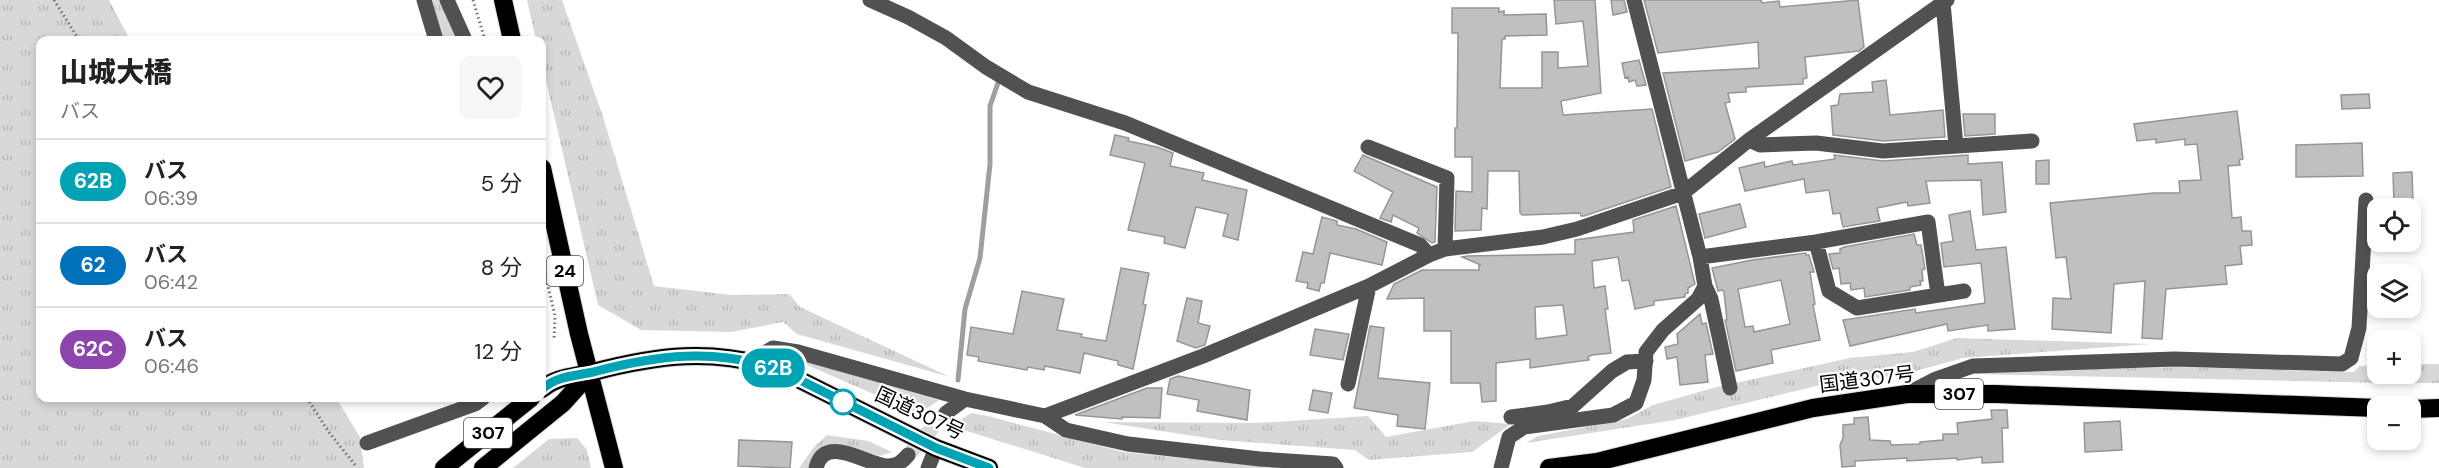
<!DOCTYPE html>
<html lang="ja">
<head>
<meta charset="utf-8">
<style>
	body { margin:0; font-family:"DM Sans","Noto Sans JP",sans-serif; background:#f6f6f6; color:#222; height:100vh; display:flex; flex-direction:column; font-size:22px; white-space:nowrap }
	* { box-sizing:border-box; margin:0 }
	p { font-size:20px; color:#767676 }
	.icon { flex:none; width:33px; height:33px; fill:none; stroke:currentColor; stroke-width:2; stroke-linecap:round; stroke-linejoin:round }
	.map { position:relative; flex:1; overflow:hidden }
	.details { position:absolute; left:36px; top:36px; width:510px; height:366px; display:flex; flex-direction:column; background:#fff; border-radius:12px; box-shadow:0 3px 9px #0003 }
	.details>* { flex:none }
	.badge { padding:0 12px; border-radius:20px; font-size:21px; line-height:39px }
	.fabs { position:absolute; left:2367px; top:198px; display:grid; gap:12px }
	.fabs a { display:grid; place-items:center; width:54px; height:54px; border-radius:12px; background:#fff; box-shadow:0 3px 9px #0003; font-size:30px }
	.map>.badge { position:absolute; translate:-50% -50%; box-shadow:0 0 0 3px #fff }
	.round { display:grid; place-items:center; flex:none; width:63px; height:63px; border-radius:12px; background:#f6f6f6 }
	.overview { display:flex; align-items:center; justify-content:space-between; height:102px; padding:0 24px }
	h1 { font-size:28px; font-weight:800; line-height:45px }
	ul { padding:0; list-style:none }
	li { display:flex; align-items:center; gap:18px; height:84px; padding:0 24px; border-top:2px solid #e0e0e0 }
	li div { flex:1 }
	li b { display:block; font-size:22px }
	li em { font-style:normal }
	li .badge { min-width:66px; font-weight:700; text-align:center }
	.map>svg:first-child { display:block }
	.grass { fill:url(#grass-tufts) }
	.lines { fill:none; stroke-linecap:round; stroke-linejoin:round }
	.stream { stroke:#9f9f9f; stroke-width:5 }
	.building { fill:#c0c0c0; stroke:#959595; stroke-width:1.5; fill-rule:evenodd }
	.minor-tunnel { stroke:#d9d9d9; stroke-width:15; stroke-dasharray:15 8; stroke-linecap:butt }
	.highway-casing { stroke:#dbdbdb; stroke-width:20 }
	.path { stroke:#737373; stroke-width:3; stroke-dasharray:1.5 3; stroke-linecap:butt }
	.minor { stroke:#515151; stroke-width:15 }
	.highway { stroke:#000; stroke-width:18 }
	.line-casing { stroke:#fff; stroke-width:14 }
	.line { stroke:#00a3b4; stroke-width:9 }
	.stop-dot { fill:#fff; stroke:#00a3b4; stroke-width:3 }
	.labels { text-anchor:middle; stroke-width:4.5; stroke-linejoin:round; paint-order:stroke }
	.shield { fill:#fff; stroke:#4c4c4c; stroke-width:1.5 }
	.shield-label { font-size:18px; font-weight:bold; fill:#000 }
	.street-label { font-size:20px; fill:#000; stroke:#fff }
</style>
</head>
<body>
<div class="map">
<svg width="2439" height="468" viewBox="0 0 2439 468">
	<defs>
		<pattern id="grass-tufts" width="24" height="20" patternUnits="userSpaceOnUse" patternTransform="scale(1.5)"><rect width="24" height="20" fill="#d8d8d8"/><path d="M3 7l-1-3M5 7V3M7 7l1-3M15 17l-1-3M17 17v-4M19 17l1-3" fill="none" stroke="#b8b8b8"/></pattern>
	</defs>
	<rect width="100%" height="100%" fill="#fff"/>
	<path class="grass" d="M0 0H109L130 40H40V398H336L360 437 364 468H0Z
		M432 0H441L459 40H443Z
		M527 0H562L603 117 654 286 731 295 789 294 800 307 950 377 797 334 783 322 731 332 641 330 598 305 542 63V40H536Z
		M1957 338 2151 344 1963 358 1905 374 1816 386 1675 420 1526 443 1538 436 1627 419 1653 405 1717 387 1850 358 1913 352Z
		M789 357 939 400 919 414Z
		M2411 364H2439V383H2387L1971 374 1992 370 2184 367 2354 372 2359 366 2377 365 2378 374H2410Z
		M971 413 988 416 1123 452 1282 468H1085L951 426Z
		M1368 416 1386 437 1474 421 1511 424 1472 452 1369 460 1355 450 1220 440 1103 422 1256 423Z
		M827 435 868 441 892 452 880 456 843 447 813 457 808 468H799L814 447Z
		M577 438 587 450 591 468H513L549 439Z"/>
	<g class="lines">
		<path class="stream" d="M958 380 965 309 980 258 990 164V106L1000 77"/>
	</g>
	<path class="building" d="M1554 0H1595L1601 93 1561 101 1563 115 1652 109 1671 187 1584 216H1581L1580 213 1522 215 1520 213 1519 171H1488L1487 209 1482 208 1481 230 1455 231 1456 191 1472 192V157H1455V128H1457L1458 33H1452V8H1499V12L1504 11V15L1546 14 1547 35 1505 36V39H1502L1500 88H1542V52H1558V68L1588 66 1583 21 1556 24Z
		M1611 0H1624L1627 12 1613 15Z
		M1644 0H1761L1762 3 1779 1 1780 7 1858 0 1864 47 1859 51 1805 57 1807 78 1803 79V84L1746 87V92L1728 93 1730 102 1725 103 1735 139 1718 152 1685 161 1663 73 1759 68 1758 42 1658 53Z
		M1639 60 1646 85 1637 86 1635 80 1629 82 1628 77 1625 78 1622 63Z
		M1886 80 1890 115 1943 110 1945 137 1883 141 1833 135 1831 106 1838 105 1840 94 1873 92 1872 82Z
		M2369 94 2370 108 2342 109 2341 95Z
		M2237 111 2243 159 2239 160 2240 165 2228 166 2232 218 2241 217 2242 231H2251L2252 245 2240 246 2242 264 2225 266 2227 284 2166 289 2162 339 2142 338 2145 281 2114 284 2111 333 2052 329 2053 298 2071 299 2066 257 2056 258 2050 203 2154 193H2180L2179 181 2201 180 2197 144 2185 145V139L2156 143V139L2137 141 2134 124Z
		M1963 114H1995V134L1965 136Z
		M1115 135 1129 138 1128 141 1157 147 1173 153 1170 166 1204 173 1202 180 1247 190 1238 240 1223 236 1228 214 1196 207 1185 248 1164 243 1165 237 1128 230 1145 163 1110 155Z
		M2362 143 2363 176 2296 177V145Z
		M1363 155 1437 187 1435 242 1432 243 1417 233 1419 228 1393 215 1391 222 1380 218 1393 192 1354 171Z
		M1834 155 1883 161 1968 155V164L2002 162 2006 212 1983 215 1981 180 1926 181 1930 203 1908 206 1907 202 1877 208 1880 221 1843 227 1840 213 1833 214 1829 190 1806 193 1804 179 1745 191 1739 168 1764 162 1765 167 1792 161 1793 165 1835 159Z
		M2049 160V184H2036V161Z
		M2412 172 2413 202 2394 203 2393 173Z
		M1740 204 1746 227 1705 238 1699 214Z
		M1676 206 1695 284 1688 288V293L1685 294V297L1654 301V305L1635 309 1629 280 1622 281 1618 257 1592 261 1594 288 1605 286 1608 309H1605L1611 353 1592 355 1588 357 1589 360 1530 368V359L1496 363V401L1482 402 1480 383H1451V331H1424V298L1387 299 1394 284 1422 270H1479V265H1481L1462 257 1467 256 1575 254V240L1634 232 1633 220ZM1563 305 1567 335 1536 339 1535 307Z
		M1970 211 1976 250 2006 247 2015 329 1988 331V325L1948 331 1947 324 1850 346 1843 320 1915 309 1916 313 1985 303 1981 263 1944 267 1941 243 1953 241 1949 215Z
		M1322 217 1337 221V225L1356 229 1387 242 1382 265 1330 253 1324 283H1321L1319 291 1307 288 1308 283 1296 281 1303 252 1313 254Z
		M1914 234 1917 245H1921L1925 269 1922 270 1923 281H1920L1921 285 1910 287V290L1865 297 1864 288 1851 290 1850 283 1841 284 1839 268 1833 269 1829 254 1840 253V249L1844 247Z
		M1806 253V255H1809L1814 272H1810L1815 304 1813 305 1820 340 1771 350 1773 363 1736 371 1725 320H1727L1724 292 1722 290 1718 291 1712 268 1752 260ZM1781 280 1790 324 1754 332 1753 326 1745 327 1738 289Z
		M1121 268 1149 273 1143 304 1146 305 1133 369 1118 365V361L1084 353 1080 373 1045 366 1044 370 1028 367 1027 370 978 361 979 357 967 355 971 327 1013 334 1022 291 1064 299 1057 330 1082 334 1081 337 1106 341Z
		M1187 298 1202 301 1198 323 1210 326 1205 345 1196 348 1177 341Z
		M1700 314 1702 324 1706 323 1713 354 1705 355 1708 382 1680 385 1677 357 1667 359 1665 347 1678 344 1677 334Z
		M1370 326 1384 328 1378 378 1430 383 1425 429 1397 426 1398 415 1354 408Z
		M1315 329 1349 334 1343 360 1310 355Z
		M1178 376 1250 390 1247 420 1197 411 1199 400 1167 394 1170 379Z
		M1147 388H1162L1160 418 1122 417V419L1075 415Z
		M1313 390 1332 393 1328 413 1309 410Z
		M1991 410H2007L2008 428H2002L2003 462 1982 463V457L1957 460V458L1907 461V458L1855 461V466L1842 467 1840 445 1843 438V425L1854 424V418L1868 417 1870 440 1890 441 1891 445 1920 444V442L1943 440V434H1958L1957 423 1992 419Z
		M2120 421 2122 450 2085 452 2084 423Z
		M739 440 792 442 790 468 738 466Z"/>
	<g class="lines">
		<path class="minor-tunnel" d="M908 455 946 413"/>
		<g class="highway-casing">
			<path id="highway" d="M503 0 512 40
				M542 168 579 334 614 468
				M542 389C557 376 574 377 593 372 658 355 712 348 778 369L936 448 989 468
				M2410 409 2439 408
				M444 468 531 398
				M483 468 563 403 590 373
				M1549 468 1597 462 1813 408 1907 394H1996L2378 408"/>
		</g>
		<path class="path" d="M54 0 79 40
			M473 0 485 40
			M542 261 555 316 554 340
			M307 398 328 431 356 466"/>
		<path class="minor" d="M424 0 436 40
			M447 0 465 40
			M870 0 908 17 946 38 986 67 1028 92 1125 123 1420 245 1429 255
			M1634 0 1700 257 1705 286 1711 299 1730 388
			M1943 3 1956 146
			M1749 140 1760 145 1816 143 1883 151 2032 141
			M1368 147 1447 178 1445 249
			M1816 242 1829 291 1857 308 1964 291
			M1700 257 1816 242 1928 222 1938 295
			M751 361 773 348 798 352 965 399 1045 416 1066 430 1128 444 1260 459 1333 464 1336 468
			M1348 384 1369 286
			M1907 394 1936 379 1973 366 2175 359 2342 364 2351 358 2359 328 2366 200
			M946 413 965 399
			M1045 416 1203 356 1369 286 1429 255 1445 249 1543 237 1577 229 1683 193 1749 140 1947 0
			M1511 417 1548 412 1573 406 1612 371 1627 362 1646 361
			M367 443 475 404 483 398
			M816 468C825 432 868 466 888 466 897 466 902 462 908 455
			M928 468 936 448
			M1501 468 1509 437 1524 427 1613 415 1636 403 1644 380 1646 352 1663 330 1698 299 1705 286"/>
		<use href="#highway" class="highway"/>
	</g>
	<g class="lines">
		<g class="line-casing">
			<path id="line" d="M542 389C557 376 574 376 593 372 658 355 712 348 778 369L936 448 989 468"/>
		</g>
		<use href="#line" class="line"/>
	</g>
	<circle class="stop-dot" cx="843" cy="402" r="12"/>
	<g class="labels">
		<g class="shield">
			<rect x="547" y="256" width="36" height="30" rx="4.5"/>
			<rect x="1935" y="379" width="48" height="30" rx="4.5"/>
			<rect x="464" y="418" width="48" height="30" rx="4.5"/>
		</g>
		<g class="shield-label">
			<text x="565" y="277">24</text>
			<text x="1959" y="400">307</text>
			<text x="488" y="439">307</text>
		</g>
		<g class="street-label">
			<text transform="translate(1867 379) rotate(-7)" y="7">国道307号</text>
			<text transform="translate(920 413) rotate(25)" y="7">国道307号</text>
		</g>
	</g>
</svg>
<div class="fabs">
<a><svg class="icon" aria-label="locate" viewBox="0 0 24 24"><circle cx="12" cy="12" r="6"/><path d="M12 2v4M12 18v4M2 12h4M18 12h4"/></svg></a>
<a><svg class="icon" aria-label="layers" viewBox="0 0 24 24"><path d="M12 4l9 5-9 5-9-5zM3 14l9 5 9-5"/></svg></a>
<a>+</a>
<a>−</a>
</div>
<b class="badge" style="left:773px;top:368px;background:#00a3b4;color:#fff">62B</b>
<section class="details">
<div class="overview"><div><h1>山城大橋</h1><p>バス</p></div><a class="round"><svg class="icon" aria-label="heart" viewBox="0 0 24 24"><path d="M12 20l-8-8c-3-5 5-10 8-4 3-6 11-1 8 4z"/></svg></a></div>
<ul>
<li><span class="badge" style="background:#00a3b4;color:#fff">62B</span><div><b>バス</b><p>06:39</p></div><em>5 分</em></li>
<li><span class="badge" style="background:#0072bc;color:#fff">62</span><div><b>バス</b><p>06:42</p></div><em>8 分</em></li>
<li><span class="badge" style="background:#8e44ad;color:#fff">62C</span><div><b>バス</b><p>06:46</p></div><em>12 分</em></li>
</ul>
</section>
</div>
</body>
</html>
